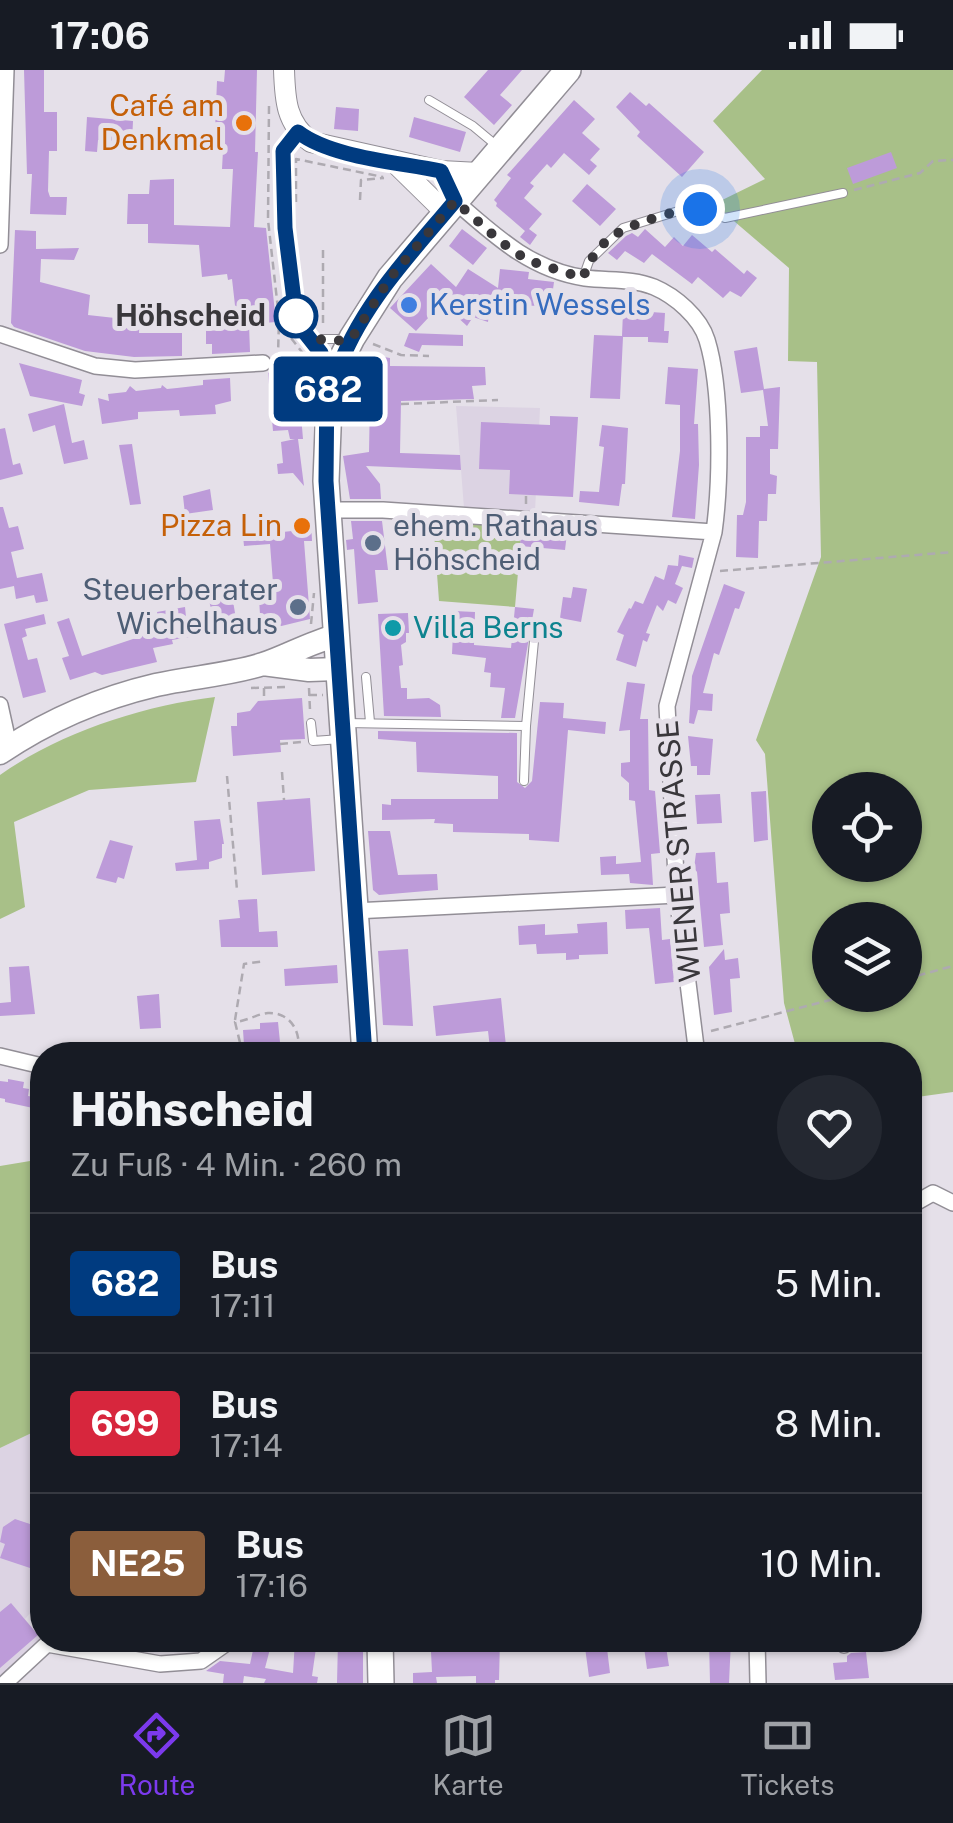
<!DOCTYPE html>
<html lang="de">
<head>
<meta charset="utf-8">
<style>
	body { margin:0; font-family:"Public Sans",sans-serif; background:#242831; color:#f1f3f6; height:100vh; display:flex; flex-direction:column; font-size:38px; white-space:nowrap }
	* { box-sizing:border-box; margin:0 }
	p { font-size:32px; color:#9ea1a6 }
	.icon { flex:none; width:55px; height:55px; fill:none; stroke:currentColor; stroke-width:2; stroke-linecap:round; stroke-linejoin:round }
	.map { position:relative; flex:1; overflow:hidden }
	.details { position:absolute; left:30px; top:972px; width:892px; height:610px; display:flex; flex-direction:column; background:#171b24; border-radius:40px; box-shadow:0 2px 8px #0004 }
	.details>* { flex:none }
	.badge { padding:0 20px; border-radius:8px; font-size:35px; line-height:65px }
	.fabs { position:absolute; left:812px; top:702px; display:grid; gap:20px }
	.fabs a { display:grid; place-items:center; width:110px; height:110px; border-radius:50%; background:#171b24; box-shadow:0 2px 8px #0004; font-size:50px }
	.you { position:absolute; width:50px; height:50px; margin:-25px; border:8px solid #fff; border-radius:50%; background:#1a73e8; box-shadow:0 0 0 15px #1a73e833 }
	.map>.badge { position:absolute; translate:-50% -50%; box-shadow:0 0 0 5px #fff }
	.round { display:grid; place-items:center; flex:none; width:105px; height:105px; border-radius:52px; background:#242831 }
	.head { display:flex; align-items:center; justify-content:space-between; height:170px; padding:0 40px }
	h1 { font-size:48px; font-weight:800; line-height:75px }
	ul { padding:0; list-style:none }
	li { display:flex; align-items:center; gap:30px; height:140px; padding:0 40px; border-top:2px solid #363941 }
	li div { flex:1 }
	li b { display:block; font-size:38px }
	li em { font-style:normal }
	li .badge { min-width:110px; font-weight:700; text-align:center }
	.status { display:flex; justify-content:space-between; align-items:center; height:70px; padding:0 50px; background:#171b24; direction:ltr }
	.status svg { height:28px; fill:currentColor }
	.dock { display:flex; justify-content:space-around; align-items:center; height:140px; border-top:2px solid #363941; background:#171b24; font-size:28px; color:#9ea1a6 }
	.dock a { display:grid; justify-items:center; gap:5px }
	.dock .selected { color:#7c3aed }
	.map>svg:first-child { display:block }
	.built { fill:#dcd3e3 }
	.green { fill:#a8c088; fill-rule:evenodd }
	.building { fill:#bd9bd9 }
	.lines { fill:none; stroke-linecap:round; stroke-linejoin:round }
	.service-casing { stroke:#928e96; stroke-width:10 }
	.minor-casing { stroke:#928e96; stroke-width:18 }
	.tertiary-casing { stroke:#928e96; stroke-width:22 }
	.secondary-casing { stroke:#928e96; stroke-width:25 }
	.primary-casing { stroke:#928e96; stroke-width:28 }
	.path { stroke:#aeaab1; stroke-width:2.5; stroke-dasharray:8 5; stroke-linecap:butt }
	.service { stroke:#fff; stroke-width:8 }
	.minor { stroke:#fff; stroke-width:15 }
	.tertiary { stroke:#fff; stroke-width:20 }
	.secondary { stroke:#fff; stroke-width:22 }
	.primary { stroke:#fff; stroke-width:25 }
	.line-casing { stroke:#fff; stroke-width:22 }
	.line { stroke:#003b80; stroke-width:15 }
	.walk { stroke:#39373b; stroke-width:10; stroke-dasharray:0 18 }
	.food-dot { fill:#e8710a; stroke:#e5e0e9; stroke-width:4 }
	.shop-dot { fill:#3f7fe0; stroke:#e5e0e9; stroke-width:4 }
	.stop-dot { fill:#fff; stroke:#003b80; stroke-width:5 }
	.service-dot { fill:#5c6f8a; stroke:#e5e0e9; stroke-width:4 }
	.culture-dot { fill:#0f9aa8; stroke:#e5e0e9; stroke-width:4 }
	.labels { text-anchor:middle; stroke-width:10; stroke-linejoin:round; paint-order:stroke }
	.food-label { font-size:30px; fill:#c56008; stroke:#e5e0e9; text-anchor:end }
	.shop-label { font-size:30px; fill:#366cbe; stroke:#e5e0e9; text-anchor:start }
	.stop-label { font-size:30px; font-weight:bold; fill:#39373b; stroke:#e5e0e9; text-anchor:end }
	.service-label { font-size:30px; fill:#4e5e75; stroke:#e5e0e9; text-anchor:start }
	.culture-label { font-size:30px; fill:#0d838f; stroke:#e5e0e9; text-anchor:start }
	.street-label { font-size:30px; fill:#39373b; stroke:#e5e0e9 }
</style>
</head>
<body>
<div class="status"><b>17:06</b><svg viewBox="0 0 49 12"><path d="M0 12V9h3v3zM5 12V6h3v6zM10 12V3h3v9zM15 12V0h3v12zM26 1h20v11H26zM47 4h2v5h-2z"/></svg></div>
<div class="map">
<svg width="953" height="1613" viewBox="0 0 953 1613">
	<rect width="100%" height="100%" fill="#e5e0e9"/>
	<path class="built" d="M456 336 540 338 535 442 464 438Z
		M42 1358V1530L25 1549 42 1570 0 1613V1378Z"/>
	<path class="green" d="M762 0H953V1022L910 1028V985H798L784 933 765 684 756 670 821 487 817 292 788 291 789 198 714 134 765 109 713 51ZM830 720H905V795H830ZM830 850H905V925H830Z
		M433 449 522 456 515 537 439 531Z
		M215 627 196 712 89 720 14 752 25 837 0 849V705C61 662 142 636 215 627Z
		M42 1089V1358L0 1378V1096Z"/>
	<path class="building" d="M24 0H44V42H57V81H49L48 121 50 127H67L66 145 30 144 32 104H27Z
		M225 0H257L255 82H258L254 157 266 158 276 252 249 254 250 282 212 284V274H206V260H212V256L237 253 232 209 228 210 227 204 202 207 199 175 148 173V154H127L128 124H149L150 110 174 109V155L230 157 233 99H222L224 62 215 61 217 11 224 12Z
		M488 0H522L500 25 512 35 494 55 464 27Z
		M630 22 646 36 649 33 704 82 682 107 637 66 640 62 616 37Z
		M574 30 595 49 582 63 600 79 590 90 597 96 589 105 564 83 551 98 547 94 530 113 534 116 524 128 542 144 529 159 537 165 530 175 520 167 525 161 496 136 497 133 494 130 511 108 507 105Z
		M336 37 359 39 358 61 334 59Z
		M87 47 133 51 132 72 98 70 97 82 85 81Z
		M414 47 466 62 460 82 409 67Z
		M891 82 897 98 853 114 847 98Z
		M587 114 616 139 600 156 572 131Z
		M462 159 487 178 473 195 449 176Z
		M645 159 665 177 674 167 683 176 692 165 712 182 715 179 744 204 747 200 757 208 741 227 730 221 723 228 698 207 692 214 652 184 644 193 625 181 617 190 608 183 626 166 632 163 638 167Z
		M15 160 36 161V179L79 178 74 190 41 189 40 212 90 225 88 245 115 248 116 242H140L139 263H182V286L134 287 85 281 14 257 11 253Z
		M431 194 456 217 468 199 498 218 500 199 529 202 528 209 554 212 550 241 539 240V236L490 234 488 252 473 247 467 256 442 233 416 261 390 238Z
		M637 236H651V242L665 243 664 261H669L668 273 648 272V267H623L620 329 590 328 594 265 622 266 623 242 636 243Z
		M409 263 463 265V276L422 275 419 282 404 276Z
		M757 277 764 319 780 317 778 379H770V404L777 406 776 424H768L767 451H759L758 488 736 487 737 445H743L746 432V367H760V356H768L763 320 741 323 734 281Z
		M373 285 390 288V296L485 297 486 315 472 316 474 329 401 331 400 383 460 385 461 400 366 396 380 414 381 429H350L343 386 369 382 370 328 367 327Z
		M19 293 82 310 79 323 85 325 82 336 30 326Z
		M307 297 309 332 300 333 303 369H298L304 416 293 403 278 404 277 394 283 393 281 372 295 369H290L288 360 273 361 268 303 272 300Z
		M668 297 698 299 694 354H698L699 395 695 449 672 447 680 381V335L665 334Z
		M230 308 231 331 215 335 216 344 180 346 179 340 138 342V349L102 354 98 328 109 331 108 324 126 322 130 316 136 321 161 318 162 315 167 319 177 318 203 315V310Z
		M64 334 72 373 84 370 88 389 64 394 55 355 33 362 28 344Z
		M550 346 578 347 573 427 509 424 510 400 479 399 481 352 550 355Z
		M602 355 628 358 625 414H622L619 436 579 432 580 421 599 422 604 377 599 376Z
		M5 358 13 395 20 393 23 404 0 410V359Z
		M132 374 141 434 130 435 119 375Z
		M210 419 213 440 185 444 183 426Z
		M0 437H3L9 458 18 456 24 479 11 482 17 508 42 503 48 531 36 533 34 525 16 529 14 516 0 519Z
		M311 450 312 471H304L310 549 261 561 259 528 274 526 270 474 244 476 243 466 292 461 291 451Z
		M351 451H382L388 500H375L378 532 358 534 354 479 347 480 346 470 353 469Z
		M521 460 567 463 565 480 520 476Z
		M679 485 694 488 692 498 682 496 675 514 683 518 676 534 668 530 663 541 657 535 646 563 650 564 647 572 643 570 636 597 616 590 624 565 617 562 629 538 631 539 635 531 643 534 655 506 664 510 668 495 678 496Z
		M724 514 745 522 739 539 735 538 719 585 714 583 703 623 713 624 712 641 698 640 694 654 689 653 692 606Z
		M573 517 587 519 581 552 560 548 563 527 571 528Z
		M231 519 236 549 218 552 219 559 213 560V563L172 570 173 574 153 578 157 592 102 605 95 602 70 610 62 588 69 586 57 552 69 548 82 586 160 560 157 542 185 537 186 547 212 542 209 531 216 528 215 521Z
		M515 537 534 539 515 648H501L505 618 490 617 491 603 484 602 486 588 452 584 454 541 475 542 474 575 511 578Z
		M408 543 409 563H406V572L401 575 403 595 399 596 401 618H407V629L429 628 440 635 441 647 384 646 378 544Z
		M44 544 46 554 25 559 27 566 22 568 28 590 37 588 46 622 23 628 4 554Z
		M627 612 645 614 640 649H648L649 720 655 721 660 783 651 784 653 815 630 813 629 804 601 805 600 787 616 786V794L641 792 635 731 629 730V713L621 706V693L630 692V660L619 661Z
		M302 628 305 669 280 670 281 682 233 686 231 656H237V643L250 641 258 631Z
		M540 632 564 633 563 648 606 652 605 664 568 660 559 772 529 770V764L453 762V754L434 753 435 749 382 750V734L391 735V729H498V706L417 702 416 672 378 669V661L517 663V712L525 718 532 711Z
		M688 666 713 669 710 705H697V696H691Z
		M766 721 768 770 754 772 751 722Z
		M720 724 722 753 697 754 695 725Z
		M310 728 315 801 262 805 257 732Z
		M220 749 224 774H222V788L209 792V799L176 801 175 793 197 790 194 751Z
		M368 761H390L398 805 437 804 438 820 379 825 373 820Z
		M110 770 133 776 124 809 118 807 116 813 96 808Z
		M715 782 717 813 728 812 730 843 720 844 723 875 704 877 697 802 694 798 696 783Z
		M257 829 259 862 277 861 278 877H221L219 850 240 848 238 830Z
		M660 838 662 870 670 869 674 912 655 914 649 858 626 859 625 840Z
		M607 852 608 884 579 885V889L566 890V883L537 884 536 874 519 875 518 856 545 854V865L578 863 577 854Z
		M408 879 413 956 383 955 378 881Z
		M724 879 725 890 738 888 740 908 730 909 732 942 714 945 709 897Z
		M337 895 338 913 285 916 284 899Z
		M29 896 35 944 0 946V933L11 932 9 897Z
		M159 924 161 958 140 959 137 926Z
		M501 928 506 976 490 978 488 961 436 966 433 936Z
		M278 952 281 982 262 983V974L244 975 243 960 260 959V953Z
		M8 1009 24 1012 23 1018 29 1019 28 1026 35 1027 37 1017 42 1018V1054L30 1052 33 1038 5 1032V1029L0 1028V1011L8 1012Z
		M15 1449 39 1457 32 1480 42 1484V1502L0 1488 5 1474 0 1472 3 1457Z
		M11 1533 38 1565 0 1598V1542Z
		M295 1570 317 1571 312 1606 318 1607 317 1613H264L266 1609 244 1606 243 1613H223L224 1604 206 1601 220 1591 250 1594 255 1571 271 1575 265 1598 293 1603Z
		M464 1570H500L499 1610H495V1613H476V1606L436 1607 437 1613H413V1603L432 1602 431 1582 465 1581Z
		M584 1570H606L610 1603 589 1607Z
		M643 1570H665L669 1596 647 1599Z
		M709 1570H731L729 1613H710Z
		M338 1571H359L363 1575V1613H337Z
		M866 1582 869 1608 835 1610 833 1593 847 1592V1586L851 1583Z"/>
	<g class="lines">
		<g class="service-casing">
			<path id="service" d="M429 30 473 56 497 76
				M298 62 283 81 285 158 296 245C304 269 324 280 327 307
				M583 208 589 191 623 158 688 138 701 139 725 148 843 123
				M312 269H347
				M366 607 370 652
				M311 653 313 671 341 669
				M345 653 526 656 524 711
				M526 656 534 571"/>
		</g>
		<g class="minor-casing">
			<path id="minor" d="M455 131C495 166 531 200 585 208 609 211 632 208 654 217 675 226 700 247 707 270 722 319 721 411 714 462L667 636 677 825 697 985
				M0 175 6 0
				M0 264 95 296 135 300 263 293
				M327 440H383L714 462
				M0 635 9 676
				M354 841 677 825
				M0 986 42 996
				M910 1136 933 1123 953 1133
				M757 1570 758 1613
				M844 1570V1575
				M5 1613 47 1574 160 1594 201 1591 231 1570"/>
		</g>
		<g class="tertiary-casing">
			<path id="tertiary" d="M284 0C285 30 286 53 311 72L441 101 479 103
				M393 91 445 142"/>
		</g>
		<g class="secondary-casing">
			<path id="secondary" d="M263 594 309 600 337 599
				M0 683C47 651 101 628 156 615 191 607 229 605 263 594 287 586 309 573 335 566"/>
		</g>
		<g class="primary-casing">
			<path id="primary" d="M365 985 326 411 329 334 340 292 352 268 390 208 568 0
				M380 1570 381 1613"/>
		</g>
		<path class="path" d="M269 36 268 150 279 248 278 286
			M854 120 920 103 933 91 953 90
			M360 130 361 110 384 108
			M296 132V89L383 107
			M323 180V258
			M291 268 312 295V318
			M373 274 401 285 429 286
			M401 334 498 330
			M526 434V425
			M720 501 953 482
			M311 554 314 523
			M251 618 288 617
			M264 618V630
			M309 618 310 640
			M309 625H323
			M280 674 302 672
			M282 702 284 730
			M227 706 237 820
			M905 909 953 896
			M235 950 244 894 265 891
			M711 961 849 925
			M243 985 235 952C247 951 257 944 268 943 292 942 303 965 297 985"/>
		<use href="#service" class="service"/>
		<use href="#minor" class="minor"/>
		<use href="#tertiary" class="tertiary"/>
		<use href="#secondary" class="secondary"/>
		<use href="#primary" class="primary"/>
	</g>
	<g class="lines">
		<g class="line-casing">
			<path id="line" d="M336 305C359 237 410 185 455 131L441 101C399 92 332 88 298 62L283 81 285 158 296 246 302 259 321 283 327 304 326 411 365 985"/>
		</g>
		<use href="#line" class="line"/>
		<path class="walk" d="M296 246C304 270 327 275 352 268L390 208 455 131 501 172 527 190 583 208C597 167 623 158 661 146 675 142 686 138 700 139"/>
	</g>
	<g class="food-dot">
		<circle cx="244" cy="53" r="10"/>
		<circle cx="302" cy="456" r="10"/>
	</g>
	<circle class="shop-dot" cx="409" cy="235" r="10"/>
	<circle class="stop-dot" cx="296" cy="246" r="20"/>
	<g class="service-dot">
		<circle cx="373" cy="473" r="10"/>
		<circle cx="298" cy="537" r="10"/>
	</g>
	<circle class="culture-dot" cx="393" cy="558" r="10"/>
	<g class="labels">
		<g class="food-label">
			<text x="224" y="46">Café am<tspan x="224" dy="34">Denkmal</tspan></text>
			<text x="282" y="466">Pizza Lin</text>
		</g>
		<g class="shop-label">
			<text x="429" y="245">Kerstin Wessels</text>
		</g>
		<g class="stop-label">
			<text x="266" y="256">Höhscheid</text>
		</g>
		<g class="service-label">
			<text x="393" y="466">ehem. Rathaus<tspan x="393" dy="34">Höhscheid</tspan></text>
			<text x="278" y="530" text-anchor="end">Steuerberater<tspan x="278" dy="34">Wichelhaus</tspan></text>
		</g>
		<g class="culture-label">
			<text x="413" y="568">Villa Berns</text>
		</g>
		<g class="street-label">
			<text transform="translate(679 781) rotate(-95)" y="10">WIENER STRASSE</text>
		</g>
	</g>
</svg>
<div class="fabs">
<a><svg class="icon" aria-label="locate" viewBox="0 0 24 24"><circle cx="12" cy="12" r="6"/><path d="M12 2v4M12 18v4M2 12h4M18 12h4"/></svg></a>
<a><svg class="icon" aria-label="layers" viewBox="0 0 24 24"><path d="M12 4l9 5-9 5-9-5zM3 14l9 5 9-5"/></svg></a>
</div>
<div class="you" style="left:700px;top:139px"></div>
<b class="badge" style="left:328px;top:319px;background:#003b80;color:#fff">682</b>
<section class="details">
<div class="head"><div><h1>Höhscheid</h1><p>Zu Fuß · 4 Min. · 260 m</p></div><a class="round"><svg class="icon" aria-label="heart" viewBox="0 0 24 24"><path d="M12 20l-8-8c-3-5 5-10 8-4 3-6 11-1 8 4z"/></svg></a></div>
<ul>
<li><span class="badge" style="background:#003b80;color:#fff">682</span><div><b>Bus</b><p>17:11</p></div><em>5 Min.</em></li>
<li><span class="badge" style="background:#d7263d;color:#fff">699</span><div><b>Bus</b><p>17:14</p></div><em>8 Min.</em></li>
<li><span class="badge" style="background:#8b5e3c;color:#fff">NE25</span><div><b>Bus</b><p>17:16</p></div><em>10 Min.</em></li>
</ul>
</section>
</div>
<nav class="dock">
<a class="selected"><svg class="icon" aria-label="directions" viewBox="0 0 24 24"><path d="M12 3l9 9-9 9-9-9zM9 14v-3h6M13 9l2 2-2 2"/></svg>Route</a>
<a><svg class="icon" aria-label="map" viewBox="0 0 24 24"><path d="M3 6l6-2 6 2 6-2v14l-6 2-6-2-6 2zM9 4v14M15 6v14"/></svg>Karte</a>
<a><svg class="icon" aria-label="tickets" viewBox="0 0 24 24"><path d="M3 7h18v10H3zM15 7v10"/></svg>Tickets</a>
</nav>
</body>
</html>
